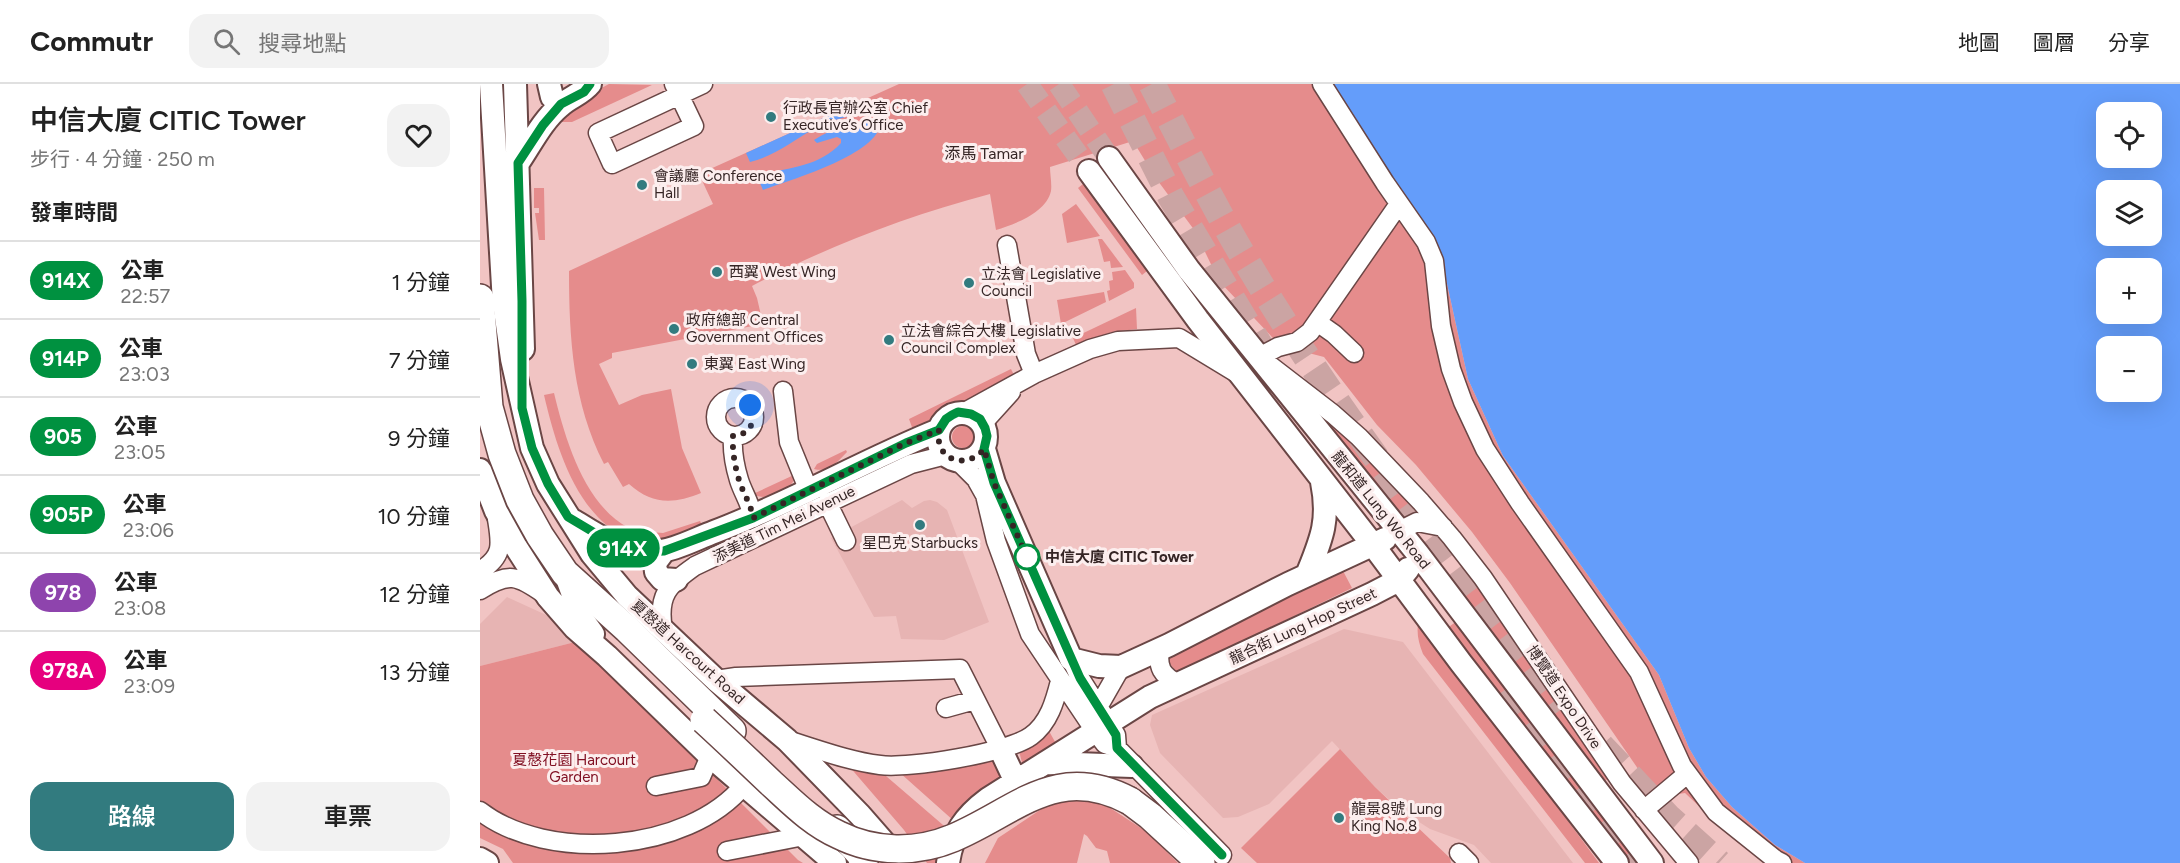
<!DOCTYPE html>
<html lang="zh-TW">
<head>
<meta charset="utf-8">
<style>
	body { margin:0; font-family:Figtree,"Noto Sans TC",sans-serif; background:#f2f2f2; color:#222; height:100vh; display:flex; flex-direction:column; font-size:22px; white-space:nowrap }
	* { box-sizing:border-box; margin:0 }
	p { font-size:20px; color:#767676 }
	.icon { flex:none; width:33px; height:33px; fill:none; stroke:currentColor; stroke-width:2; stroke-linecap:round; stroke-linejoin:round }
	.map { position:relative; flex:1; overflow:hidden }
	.side { display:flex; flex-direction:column; background:#fff; width:480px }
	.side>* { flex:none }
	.badge { padding:0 12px; border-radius:20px; font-size:21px; line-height:39px }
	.fabs { position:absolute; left:1616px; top:18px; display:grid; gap:12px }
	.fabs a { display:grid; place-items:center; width:66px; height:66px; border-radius:12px; background:#fff; box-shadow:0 6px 24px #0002; font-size:30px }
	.you { position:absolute; width:30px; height:30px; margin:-15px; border:4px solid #fff; border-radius:50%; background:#1a73e8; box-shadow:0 0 0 9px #1a73e833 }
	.map>.badge { position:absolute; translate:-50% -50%; box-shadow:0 0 0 3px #fff }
	h2 { padding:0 30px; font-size:22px; line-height:54px }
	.round { display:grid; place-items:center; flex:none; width:63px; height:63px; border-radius:18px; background:#f2f2f2 }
	.headline { display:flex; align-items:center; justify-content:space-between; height:102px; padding:0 30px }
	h1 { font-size:28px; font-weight:600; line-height:45px }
	.button { display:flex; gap:12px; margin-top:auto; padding:12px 30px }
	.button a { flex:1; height:69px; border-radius:18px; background:#327b7f; color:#fff; font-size:24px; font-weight:600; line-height:69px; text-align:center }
	.button a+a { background:#f2f2f2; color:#222 }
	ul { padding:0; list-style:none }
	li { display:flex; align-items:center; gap:18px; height:78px; padding:0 30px; border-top:2px solid #e0e0e0 }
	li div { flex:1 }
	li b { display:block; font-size:22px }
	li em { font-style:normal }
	li .badge { min-width:66px; font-weight:700; text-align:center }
	header { display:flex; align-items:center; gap:36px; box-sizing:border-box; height:84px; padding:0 30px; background:#fff; border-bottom:2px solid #e0e0e0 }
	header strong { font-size:28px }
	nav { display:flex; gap:33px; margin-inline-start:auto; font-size:21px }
	.search { width:420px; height:54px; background:#f2f2f2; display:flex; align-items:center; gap:15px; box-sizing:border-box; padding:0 21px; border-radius:18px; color:#767676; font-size:22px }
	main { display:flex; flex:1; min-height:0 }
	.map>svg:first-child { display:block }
	.built { fill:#e7b4b3 }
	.green { fill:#e58c8c }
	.water { fill:#649dfa; fill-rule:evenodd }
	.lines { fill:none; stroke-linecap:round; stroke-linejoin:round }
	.major-tunnel { stroke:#cba4a3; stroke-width:22; stroke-dasharray:22 11; stroke-linecap:butt }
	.highway-tunnel { stroke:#cba4a3; stroke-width:27; stroke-dasharray:27 14; stroke-linecap:butt }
	.minor-casing { stroke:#6a4645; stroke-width:21 }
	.major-casing { stroke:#6a4645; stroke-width:26 }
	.highway-casing { stroke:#6a4645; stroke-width:30 }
	.minor { stroke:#fff; stroke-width:18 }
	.major { stroke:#fff; stroke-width:22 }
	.highway { stroke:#fff; stroke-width:27 }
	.highway-bridge-casing { stroke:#6a4645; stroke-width:30; stroke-linecap:butt }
	.highway-bridge { stroke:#fff; stroke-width:27 }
	.line-casing { stroke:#fff; stroke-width:14 }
	.line { stroke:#009140; stroke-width:9 }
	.walk { stroke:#352525; stroke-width:6; stroke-dasharray:0 10.8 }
	.poi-dot { fill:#327b7f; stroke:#fceeee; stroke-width:2 }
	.stop-dot { fill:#fff; stroke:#009140; stroke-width:3 }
	.labels { text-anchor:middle; stroke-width:6; stroke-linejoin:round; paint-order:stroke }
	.poi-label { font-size:15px; fill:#352525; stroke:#fceeee; text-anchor:start }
	.street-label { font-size:15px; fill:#352525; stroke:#fceeee }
	.stop-label { font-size:15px; font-weight:bold; fill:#352525; stroke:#fceeee; text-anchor:start }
	.park-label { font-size:15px; fill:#811023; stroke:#fceeee }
	.neighbourhood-label { font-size:16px; fill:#352525; stroke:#fceeee }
</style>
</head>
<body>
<header>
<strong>Commutr</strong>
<div class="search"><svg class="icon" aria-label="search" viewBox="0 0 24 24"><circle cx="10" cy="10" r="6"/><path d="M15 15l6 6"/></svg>搜尋地點</div>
<nav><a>地圖</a><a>圖層</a><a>分享</a></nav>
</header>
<main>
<section class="side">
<div class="headline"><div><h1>中信大廈 CITIC Tower</h1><p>步行 · 4 分鐘 · 250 m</p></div><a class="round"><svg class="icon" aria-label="heart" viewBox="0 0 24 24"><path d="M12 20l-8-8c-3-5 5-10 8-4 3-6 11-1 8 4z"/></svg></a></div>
<h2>發車時間</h2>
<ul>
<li><span class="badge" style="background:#009140;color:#fff">914X</span><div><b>公車</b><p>22:57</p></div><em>1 分鐘</em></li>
<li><span class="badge" style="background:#009140;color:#fff">914P</span><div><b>公車</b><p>23:03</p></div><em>7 分鐘</em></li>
<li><span class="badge" style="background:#009140;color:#fff">905</span><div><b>公車</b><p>23:05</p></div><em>9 分鐘</em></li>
<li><span class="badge" style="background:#009140;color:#fff">905P</span><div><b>公車</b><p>23:06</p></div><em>10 分鐘</em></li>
<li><span class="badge" style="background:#8e44ad;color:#fff">978</span><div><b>公車</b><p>23:08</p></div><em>12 分鐘</em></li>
<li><span class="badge" style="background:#e6007e;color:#fff">978A</span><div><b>公車</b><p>23:09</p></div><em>13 分鐘</em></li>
</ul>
<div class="button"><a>路線</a><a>車票</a></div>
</section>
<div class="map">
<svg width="1700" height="779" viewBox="0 0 1700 779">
	<rect width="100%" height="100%" fill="#f1c4c3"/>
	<path class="built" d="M422 416 432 424 444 417 450 416 457 418 467 426 509 538 464 556 421 555 416 532 394 533 351 454Z
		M27 513 75 535 99 557 0 582V540Z
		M864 545 923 558 1093 779H1011L994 761 950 745 922 727 895 703 852 657 789 720 758 733 743 734 680 669 670 641 672 631Z"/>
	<path class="green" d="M129 0 172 1 92 38H81L79 34 114 8Z
		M419 0H849L962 177 988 295 1023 372 1179 591 1209 664 1226 693 1252 723 1295 761 1325 779H1287L1257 758 1205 709 1192 711 1174 708 1030 499 992 448 936 381 897 341 844 273 821 267 807 269 739 197 715 147 675 93 653 57 570 83C570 90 572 100 571 107 566 129 535 140 516 146L510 110C424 133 351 161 272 202L277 214 283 240 132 269V274L119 280 139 321 162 311 191 305 202 364 221 409C194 420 172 421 149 400L143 403 128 378 124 380C93 319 89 255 89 187L233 120 219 90Z
		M603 100 667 187 662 191 598 104Z
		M54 104H64L65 156H59L55 129H59V124H54Z
		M596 120 620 152 587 159 582 130Z
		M618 155H622L643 183 631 184 630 177 624 178Z
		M645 186 654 199V204L629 217 627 207 630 206 629 197 633 196 632 188Z
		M624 208 626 218 581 240 577 216Z
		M656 224 657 245 632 248 596 261 593 254Z
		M531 285 534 291 486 319 466 326 450 338 433 346 429 335Z
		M74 309C85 354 104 421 149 444L144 453C95 427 76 362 64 311Z
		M844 333 848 334 936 422 919 429 842 335Z
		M472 353a11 11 0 1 1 22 0a11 11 0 1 1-22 0Z
		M366 366 367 368C357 378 349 389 334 385L337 380Z
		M316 390C313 407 289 419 273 410Z
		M220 437 224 445 184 458 156 456 158 447 183 449Z
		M862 485 872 504 703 586 696 587 688 578 691 571Z
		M994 495 1130 693 1125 697 977 508Z
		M981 534 1164 779H1147L966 545Z
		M939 535 1119 779H1105L943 570C938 557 936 548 939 535Z
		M99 557 318 776 323 779H33L23 765 0 754V582Z
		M569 647 579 665 544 686 539 667 558 657Z
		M860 665 895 703 970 774 971 779H777L761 764Z
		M508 674 523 679 528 688 474 737 419 688Z
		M368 681 399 686 470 747 462 779H447L424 746Z
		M578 714 621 718 667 748 698 779H630L627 767 616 764 607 752 604 750 597 779H505L518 754Z"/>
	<path class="water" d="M849 0H1700V779H1325L1295 761 1252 723 1226 693 1209 664 1179 591 1023 372 988 295 962 177ZM1626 28H1671V74H1626ZM1626 106H1671V152H1626ZM1626 184H1671V230H1626ZM1626 262H1671V308H1626Z
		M383 16 389 29C369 31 351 36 334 45 312 57 295 72 270 78L266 69Z
		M392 38 400 42C393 72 310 96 283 106L277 92C307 83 338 84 361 59V55L357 53 337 59 334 56C353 44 371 39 392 38Z"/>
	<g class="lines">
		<path class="major-tunnel" d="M547 0 609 87
			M579 0 629 74"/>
		<path class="highway-tunnel" d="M634 0 691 113 783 267
			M672 0C703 60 733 122 768 180 861 336 974 479 1083 624
			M1026 605 1157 779
			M1121 662 1188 733 1239 779"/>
		<g class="minor-casing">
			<path id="minor" d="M194 0 214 42 132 80 118 49 223 0
				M842 0 905 99 946 158 954 177 961 242 971 285 983 318 1005 365 1040 419 1159 588 1202 682 1236 728 1296 776 1302 779
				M919 120 830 248 817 258 798 263 779 273 853 330 879 353 941 418 972 454 1003 494 1142 699 1209 779
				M527 161 546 270 554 290
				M837 238 854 250 874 269
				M303 307 309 358 329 407
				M236 333a19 19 0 1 1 38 0a19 19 0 1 1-38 0Z
				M485 328 554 290 610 265 638 257 699 254 755 288
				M503 339 531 308
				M253 352C252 366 255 383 259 396 263 409 271 420 273 434
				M478 377 496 395 505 411 516 457 550 550 615 647 625 660 637 664 742 771
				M347 418 366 457
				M919 447 937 438 963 443
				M0 487C24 472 21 460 17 435
				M0 506C29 488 37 491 64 510
				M183 546C177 511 188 501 215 482L431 380 466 371
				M680 565C677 584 682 591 698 600
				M591 575 600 594 636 651 637 664
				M236 596 256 593 480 585 520 664
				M466 624 495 616
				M613 632 641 583
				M307 656C337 665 368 677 400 681 428 685 528 669 551 652 569 639 575 617 580 597
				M176 702 221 693 230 672
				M1164 726 1207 690
				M0 727C67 779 208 769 264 701
				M247 767 324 752
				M979 769 989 779"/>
		</g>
		<g class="major-casing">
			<path id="major" d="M11 0 24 219 32 275 52 364 68 400 112 470 147 512 236 596 307 656 380 731 422 779
				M35 0 43 265
				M69 0 72 13 81 20
				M629 74 709 186 938 470 1172 779
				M38 79C51 60 62 37 80 22 90 13 102 10 110 0
				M609 87 718 236 893 461 981 579 1137 779
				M458 353a24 24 0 1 1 48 0a24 24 0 1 1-48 0Z
				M504 365 514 399 591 575 619 582 641 583 689 561 808 500 905 455
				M0 386 16 427 36 463 68 513 95 544 127 572 230 672 355 779
				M94 437C118 452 140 467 169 468 192 468 213 456 234 448 311 419 382 377 459 346
				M184 467 175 479 176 488 182 495 196 496
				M85 489 102 535 113 550
				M827 491C841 456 850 437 842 398
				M520 664 536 698
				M568 679 652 682
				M0 775 7 779
				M468 779C472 750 485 732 508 715L670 613 892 510 919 496 928 485"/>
		</g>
		<g class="highway-casing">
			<path id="highway" d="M0 214 9 323 22 370 40 416 60 452 85 489 147 545 252 647
				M650 717 670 732 721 779
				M357 745 380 770 384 779"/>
		</g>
		<use href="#minor" class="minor"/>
		<use href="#major" class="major"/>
		<use href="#highway" class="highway"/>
		<g class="highway-bridge-casing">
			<path id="highway-bridge" d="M224 636C247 657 269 678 291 699 312 718 332 739 359 751 395 769 437 769 473 754 537 727 576 678 650 717"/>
		</g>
		<use href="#highway-bridge" class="highway-bridge"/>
	</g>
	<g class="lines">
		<g class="line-casing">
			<path id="line" d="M110 0 104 8 81 20 63 41 38 79 42 217V324L52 364 68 400 88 433 135 461 166 468 184 467 273 434 426 359 459 346 466 335 472 331 478 328 491 330 500 335 505 344 507 352 504 365 514 399 600 594 636 651 637 664 742 771 677 705"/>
		</g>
		<use href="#line" class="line"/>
		<path class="walk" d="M270 321C278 336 270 351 253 352 252 366 255 383 259 396 263 409 271 420 273 434L426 359 459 346C454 376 486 387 504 365L514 399 547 473"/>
	</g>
	<g class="poi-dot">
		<circle cx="291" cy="33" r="6"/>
		<circle cx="162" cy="101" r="6"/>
		<circle cx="237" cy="188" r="6"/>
		<circle cx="489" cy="199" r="6"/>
		<circle cx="194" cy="245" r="6"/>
		<circle cx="409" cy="256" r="6"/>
		<circle cx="212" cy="280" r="6"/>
		<circle cx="440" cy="441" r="6"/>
		<circle cx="859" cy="734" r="6"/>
	</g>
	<circle class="stop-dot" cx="547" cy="473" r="12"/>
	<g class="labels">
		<g class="poi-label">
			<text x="303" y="29">行政長官辦公室 Chief<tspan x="303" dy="17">Executive’s Office</tspan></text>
			<text x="174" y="97">會議廳 Conference<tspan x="174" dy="17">Hall</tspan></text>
			<text x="249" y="193">西翼 West Wing</text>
			<text x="501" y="195">立法會 Legislative<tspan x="501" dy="17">Council</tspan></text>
			<text x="206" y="241">政府總部 Central<tspan x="206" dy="17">Government Offices</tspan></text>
			<text x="421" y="252">立法會綜合大樓 Legislative<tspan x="421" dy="17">Council Complex</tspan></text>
			<text x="224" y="285">東翼 East Wing</text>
			<text x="440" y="464" text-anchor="middle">星巴克 Starbucks</text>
			<text x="871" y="730">龍景8號 Lung<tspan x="871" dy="17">King No.8</tspan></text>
		</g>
		<g class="street-label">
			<text transform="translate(901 426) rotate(51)" y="5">龍和道 Lung Wo Road</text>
			<text transform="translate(304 440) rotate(-26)" y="5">添美道 Tim Mei Avenue</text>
			<text transform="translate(823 542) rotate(-25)" y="5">龍合街 Lung Hop Street</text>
			<text transform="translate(208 568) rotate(42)" y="5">夏慤道 Harcourt Road</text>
			<text transform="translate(1084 613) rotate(56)" y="5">博覽道 Expo Drive</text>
		</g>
		<g class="stop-label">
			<text x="565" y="478">中信大廈 CITIC Tower</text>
		</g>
		<g class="park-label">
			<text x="94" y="681">夏慤花園 Harcourt<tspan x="94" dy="17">Garden</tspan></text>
		</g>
		<g class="neighbourhood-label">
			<text x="504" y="75">添馬 Tamar</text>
		</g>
	</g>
</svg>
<div class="fabs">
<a><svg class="icon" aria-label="locate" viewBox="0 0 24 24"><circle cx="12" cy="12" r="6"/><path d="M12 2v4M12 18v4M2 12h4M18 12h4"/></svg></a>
<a><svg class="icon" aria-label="layers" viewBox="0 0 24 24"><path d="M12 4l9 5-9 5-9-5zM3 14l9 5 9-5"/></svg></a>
<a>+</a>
<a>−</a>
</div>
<div class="you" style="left:270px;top:321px"></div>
<b class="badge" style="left:143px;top:464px;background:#009140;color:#fff">914X</b>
</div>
</main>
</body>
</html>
